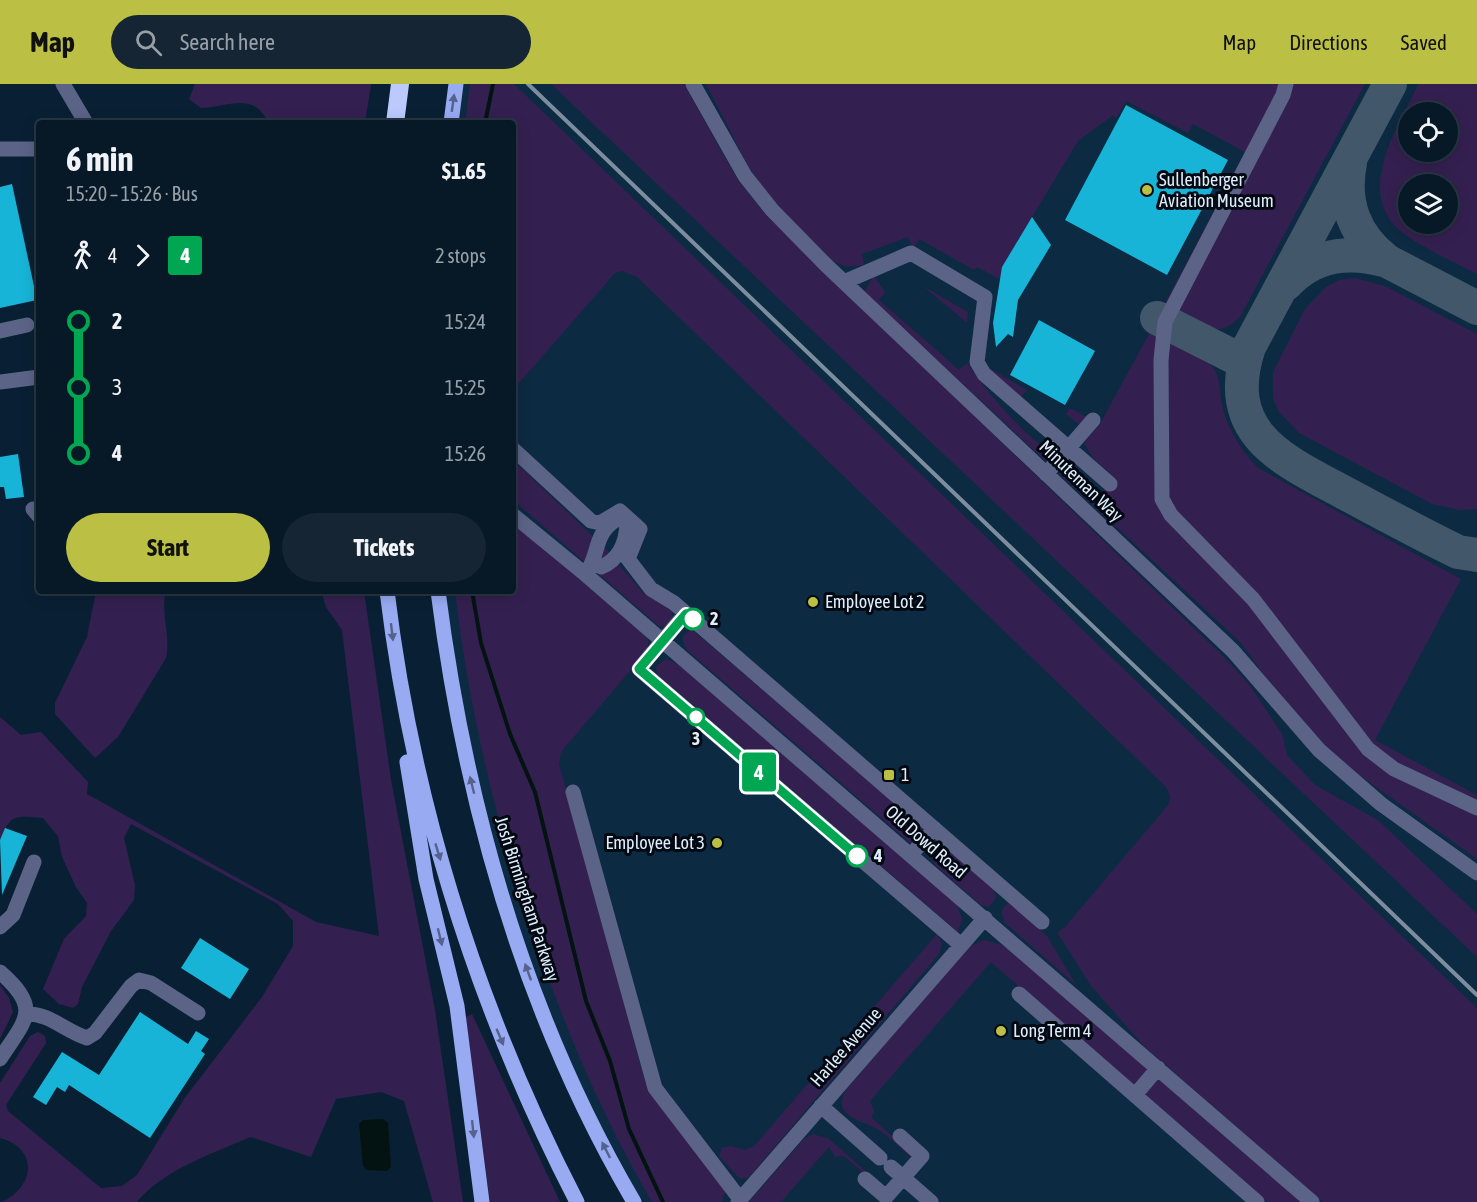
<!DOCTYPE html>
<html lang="en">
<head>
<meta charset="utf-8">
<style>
	body { margin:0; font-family:"Asap Condensed",sans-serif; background:#152533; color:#f1f3f6; height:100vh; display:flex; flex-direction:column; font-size:22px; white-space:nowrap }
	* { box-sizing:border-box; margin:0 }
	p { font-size:20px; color:#98a0a7 }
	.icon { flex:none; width:33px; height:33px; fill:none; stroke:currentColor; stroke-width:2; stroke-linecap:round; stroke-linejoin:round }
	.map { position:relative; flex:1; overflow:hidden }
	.panel { position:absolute; left:36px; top:36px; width:480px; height:474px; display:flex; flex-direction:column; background:#071827; border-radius:6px; box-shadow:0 3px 15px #0003,0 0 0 2px #283744 }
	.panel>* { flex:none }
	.badge { padding:0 12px; border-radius:4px; font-size:21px; line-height:39px }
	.fabs { position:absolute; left:1398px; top:18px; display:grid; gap:12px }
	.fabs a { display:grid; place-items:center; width:60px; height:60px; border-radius:50%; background:#071827; box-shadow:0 3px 15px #0003,0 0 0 2px #283744; font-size:30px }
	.map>.badge { position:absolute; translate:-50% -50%; box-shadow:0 0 0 3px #fff }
	.legs { display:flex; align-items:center; gap:9px; height:66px; padding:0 30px; font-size:20px }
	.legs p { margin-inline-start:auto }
	.head { display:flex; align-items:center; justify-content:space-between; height:102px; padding:0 30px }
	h1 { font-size:33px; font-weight:700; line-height:45px }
	.cta { display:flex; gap:12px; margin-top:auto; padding:12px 30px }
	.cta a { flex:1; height:69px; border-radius:36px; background:#bbc044; color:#111; font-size:24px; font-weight:700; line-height:69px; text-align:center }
	.cta a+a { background:#152533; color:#f1f3f6 }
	ul { padding:0 30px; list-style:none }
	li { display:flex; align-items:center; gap:21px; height:66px; font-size:22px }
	li i { display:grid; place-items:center; width:9px; height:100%; margin:0 8px; background:currentColor }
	li i::after { content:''; width:15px; height:15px; margin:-8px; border:4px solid; border-radius:50%; background:#071827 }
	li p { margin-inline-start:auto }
	li:first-child i { background:linear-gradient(#0000 50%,currentColor 0) }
	li:last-child i { background:linear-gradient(currentColor 50%,#0000 0) }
	header { display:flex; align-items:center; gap:36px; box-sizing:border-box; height:84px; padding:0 30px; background:#bbc044; color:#111 }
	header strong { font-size:28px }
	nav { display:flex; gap:33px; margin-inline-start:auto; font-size:21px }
	.search { width:420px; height:54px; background:#152533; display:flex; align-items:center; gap:15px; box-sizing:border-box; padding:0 21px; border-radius:33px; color:#98a0a7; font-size:22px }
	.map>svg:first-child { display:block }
	.built { fill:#0c2a42; fill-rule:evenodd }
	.green { fill:#342050; fill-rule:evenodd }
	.water { fill:#021312 }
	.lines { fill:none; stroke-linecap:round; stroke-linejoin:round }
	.stream { stroke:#021312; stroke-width:4 }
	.taxiway { stroke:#425769; stroke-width:34 }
	.building { fill:#17b4d8 }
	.minor { stroke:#5b6487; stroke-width:15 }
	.major { stroke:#98aaf2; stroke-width:15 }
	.highway { stroke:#bbc9fd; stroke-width:18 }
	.rail { stroke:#7c8e9e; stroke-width:4 }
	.oneway { fill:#55628d }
	.line-1-casing { stroke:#fff; stroke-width:14 }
	.line-1 { stroke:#00a651; stroke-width:9 }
	.poi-dot { fill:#bbc044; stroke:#030912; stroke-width:2 }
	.stop-1-dot { fill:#fff; stroke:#00a651; stroke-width:3 }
	.labels { text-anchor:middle; stroke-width:6; stroke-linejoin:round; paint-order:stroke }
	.poi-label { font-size:18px; fill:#e0eefb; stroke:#030912; text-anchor:start }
	.street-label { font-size:18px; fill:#e0eefb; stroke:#030912 }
	.stop-label { font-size:18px; font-weight:bold; fill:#e0eefb; stroke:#030912; text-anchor:start }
</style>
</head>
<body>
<header>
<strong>Map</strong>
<div class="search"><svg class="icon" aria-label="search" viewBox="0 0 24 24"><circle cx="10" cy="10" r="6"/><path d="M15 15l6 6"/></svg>Search here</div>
<nav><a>Map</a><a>Directions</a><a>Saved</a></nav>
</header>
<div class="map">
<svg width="1477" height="1118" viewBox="0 0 1477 1118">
	<rect width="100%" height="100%" fill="#092034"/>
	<path class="built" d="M456 0H1477V1118H634L603 1060 497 796 438 507H513V39H451ZM1408 28H1448V68H1408ZM1408 100H1448V140H1408Z"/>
	<path class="green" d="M195 0H371L365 39H268C255 6 225 24 201 24L189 15Z
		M470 0H514L1477 924V1118H1323L1146 964 1091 902 1057 848 1065 843 1169 720 1170 712 1166 703 637 193 622 187 615 189 513 306V39H465Z
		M551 0H684L737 95 767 132 1228 577 1251 603 1282 650 1287 671 1315 701 1378 736 1477 830V873Z
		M706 0H1365L1240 233C1214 260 1191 236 1164 221L1245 68 1193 40 1188 49 1126 17 1117 33 1112 32 1078 57 1002 183 1001 196 977 183 974 186 919 155 915 162H912L908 153 862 170 864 181 847 183 833 177 776 121 749 84Z
		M1418 0H1477V190C1454 178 1429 167 1408 153 1350 114 1397 46 1418 0ZM1408 28H1448V68H1408ZM1408 100H1448V140H1408Z
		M874 192 885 208 879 216 959 286 967 279C992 314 1014 340 1048 367L1055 361 1057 363 1051 374 1095 415 1115 394 1093 374 1084 359 1100 340 1150 248C1169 258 1195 266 1211 281 1222 292 1219 311 1223 325 1229 348 1242 367 1258 384L1461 495 1375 656 1477 711V775L1324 666C1290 636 1268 594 1240 558L864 208Z
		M1355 194 1385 202 1477 250V425L1460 426 1432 420 1299 349 1279 328 1273 315V288L1305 225 1326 203 1339 196Z
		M923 202 968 228 967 239Z
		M989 284 1027 306 1021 313 998 296Z
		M1070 324 1087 333 1080 341 1066 330Z
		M513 376 605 464 643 509 672 526V534L668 541 660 543 513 416Z
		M513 443 525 449 647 553C651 563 645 568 640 575L561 668 559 680 645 998 658 1020 722 1100 725 1108 722 1118H652C550 945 478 706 455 507H513Z
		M96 507H166C160 529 171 551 166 574L118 653 95 674 55 630V619L87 553Z
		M321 507H364L391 696 435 926 463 1118H433L404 1017 381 1008 336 1015 311 1073 251 1053C215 1068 161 1087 137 1118H2C35 1103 39 1064 0 1054V999L30 952 38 948 45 952 46 959 6 1021 8 1027 101 1104 122 1102 137 1091 184 1015 262 913 293 862V837L278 820 131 740 124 754 135 801 134 816 111 847 82 903 78 920 73 924 59 920 43 905 64 855 86 832 87 819 76 803 62 773 58 752 43 734C16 732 10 729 0 757V633L21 651 41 648 88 698 87 710 316 838 379 852 342 546 326 523Z
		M691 545 923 743 925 747 913 759 909 758 687 566 683 558V552Z
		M666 575 679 580 957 820 962 835 958 848 657 590 656 582Z
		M938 759 993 803 996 814 989 823 981 821 933 779 931 768Z
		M1009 819 1047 852 1076 901 1006 840C1001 833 1000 823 1009 819Z
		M937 850 942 860 939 870 749 1093 740 1095 719 1072 722 1064 731 1062 745 1066 754 1062Z
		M984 856 1002 861 1014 869 1301 1118H1267L991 878 870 1017 874 1027 872 1034 913 1071 912 1074C901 1065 891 1054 879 1046 866 1037 830 1034 846 1006L968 863Z
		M0 901 9 914 13 928 0 955Z
		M472 930 560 1118H490L466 938V933Z
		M813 1050 829 1055 886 1105 884 1107 844 1072 835 1073 829 1063 781 1118H749L804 1055Z"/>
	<path class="water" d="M383 1035 388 1039 391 1083 387 1087 367 1086 363 1082 359 1040 363 1036Z"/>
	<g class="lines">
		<path class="stream" d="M485 39 493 0
			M472 507 481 559 510 650 535 708 586 917 610 977 629 1045 663 1118"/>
		<path class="taxiway" d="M1390 0 1249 263C1221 348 1279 374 1343 408 1377 426 1410 444 1444 461L1458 468 1477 471
			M1350 79C1342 120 1355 152 1387 177L1477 224
			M1286 200C1314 170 1349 166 1387 177
			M1157 234 1244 278"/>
	</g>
	<path class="building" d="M1126 21 1228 76 1167 191 1065 136Z
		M12 100 37 216 0 224V103Z
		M1032 133 1051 161 1018 216 1013 253 1008 250 996 263 993 239 1002 183Z
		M1039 236 1095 267 1065 321 1010 291Z
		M18 370 24 413 6 415 4 403H0V373Z
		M5 744 27 752 2 811 0 756Z
		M200 854 249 885 230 915 181 884Z
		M140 928 188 960 196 947 209 955 201 967 205 970 150 1054 69 1001 65 1008 57 1003 46 1021 33 1013 62 968 99 991Z"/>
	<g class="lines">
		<path class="minor" d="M63 0 86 39
			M693 0 745 92 772 126 826 181 1233 567 1319 666 1381 720 1477 789
			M1286 0 1283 11 1165 238 1161 276 1162 415 1171 431 1253 515 1368 665 1394 685 1477 724
			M0 65H39
			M844 198 911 169 985 213 977 278 984 290 1110 400
			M0 247 27 241
			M0 298 39 293
			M513 365 591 437 600 439 620 427 640 445 628 475 651 505 674 519 1042 838
			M1046 390 1093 336
			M33 425 39 432
			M513 431 585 490 1312 1118
			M601 483C619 476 626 458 627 440L630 436
			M585 490C600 473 592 451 616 436
			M686 529 639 585 961 861
			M573 708 655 1004 740 1115
			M911 771 934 744
			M0 843 13 831 34 778
			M0 888C42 925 26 935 0 975
			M1019 910 1257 1118
			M26 930C49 929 65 947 87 954L95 949 131 902 139 896 151 899 198 929
			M1135 1011 1158 984
			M821 1022 880 1074
			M891 1083 931 1118
			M865 1095 886 1113 922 1072 900 1052
			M738 1118 985 834"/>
		<path class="major" d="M451 39 456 0
			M387 507C413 722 478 926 577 1118
			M438 507C465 719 525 932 634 1118
			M407 678 426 795 457 922 482 1118"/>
		<path class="highway" d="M395 39 400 0"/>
		<path class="rail" d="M528 0 1477 911"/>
	</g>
	<defs><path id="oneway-solid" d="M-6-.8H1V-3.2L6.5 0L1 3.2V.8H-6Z" transform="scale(1.5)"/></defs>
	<g class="oneway">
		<use href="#oneway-solid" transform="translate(453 19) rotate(-82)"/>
		<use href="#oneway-solid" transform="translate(392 548) rotate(83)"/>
		<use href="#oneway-solid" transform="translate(472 701) rotate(-104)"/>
		<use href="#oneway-solid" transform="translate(438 768) rotate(73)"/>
		<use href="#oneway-solid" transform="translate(440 853) rotate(76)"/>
		<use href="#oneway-solid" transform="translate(528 888) rotate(-110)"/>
		<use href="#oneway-solid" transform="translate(500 953) rotate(67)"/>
		<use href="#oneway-solid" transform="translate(473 1045) rotate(84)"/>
		<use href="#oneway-solid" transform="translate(606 1066) rotate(-117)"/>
	</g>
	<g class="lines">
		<g class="line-1-casing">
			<path id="line-1" d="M693 535 686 530 639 585 857 772"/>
		</g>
		<use href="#line-1" class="line-1"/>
	</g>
	<g class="poi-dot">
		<circle cx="1147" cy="106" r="6"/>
		<circle cx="813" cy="518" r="6"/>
		<rect x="883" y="685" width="12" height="12" rx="3"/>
		<circle cx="717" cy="759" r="6"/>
		<circle cx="1001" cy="947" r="6"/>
	</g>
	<g class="stop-1-dot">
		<circle cx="693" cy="535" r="10"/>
		<circle cx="696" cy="633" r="8"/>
		<circle cx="857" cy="772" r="10"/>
	</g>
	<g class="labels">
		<g class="poi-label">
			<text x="1159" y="102">Sullenberger<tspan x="1159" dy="21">Aviation Museum</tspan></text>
			<text x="825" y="524">Employee Lot 2</text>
			<text x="901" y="697">1</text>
			<text x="705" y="765" text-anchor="end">Employee Lot 3</text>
			<text x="1013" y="953">Long Term 4</text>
		</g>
		<g class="street-label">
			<text transform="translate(1081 397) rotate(44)" y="6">Minuteman Way</text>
			<text transform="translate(926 758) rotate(41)" y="6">Old Dowd Road</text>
			<text transform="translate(527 815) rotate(72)" y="6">Josh Birmingham Parkway</text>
			<text transform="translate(846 963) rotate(-49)" y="6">Harlee Avenue</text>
		</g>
		<g class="stop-label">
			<text x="710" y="541">2</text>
			<text x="696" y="661" text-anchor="middle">3</text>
			<text x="874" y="778">4</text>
		</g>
	</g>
</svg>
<div class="fabs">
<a><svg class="icon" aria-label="locate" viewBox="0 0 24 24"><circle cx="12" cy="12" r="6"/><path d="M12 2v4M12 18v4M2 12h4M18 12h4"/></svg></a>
<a><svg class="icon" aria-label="layers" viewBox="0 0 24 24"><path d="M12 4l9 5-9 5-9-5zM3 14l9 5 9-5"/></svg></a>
</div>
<b class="badge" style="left:759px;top:688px;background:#00a651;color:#fff">4</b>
<section class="panel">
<div class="head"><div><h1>6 min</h1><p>15:20 – 15:26 · Bus</p></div><b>$1.65</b></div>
<div class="legs"><svg class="icon" aria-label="walk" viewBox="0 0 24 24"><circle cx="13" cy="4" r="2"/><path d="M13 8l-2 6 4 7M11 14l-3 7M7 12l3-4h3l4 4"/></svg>4<svg class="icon" aria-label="forward" viewBox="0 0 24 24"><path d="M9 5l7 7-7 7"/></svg><b class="badge" style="background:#00a651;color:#fff">4</b><p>2 stops</p></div>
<ul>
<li><i style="color:#00a651"></i><b>2</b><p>15:24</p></li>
<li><i style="color:#00a651"></i><span>3</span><p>15:25</p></li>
<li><i style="color:#00a651"></i><b>4</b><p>15:26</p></li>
</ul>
<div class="cta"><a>Start</a><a>Tickets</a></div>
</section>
</div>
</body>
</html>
